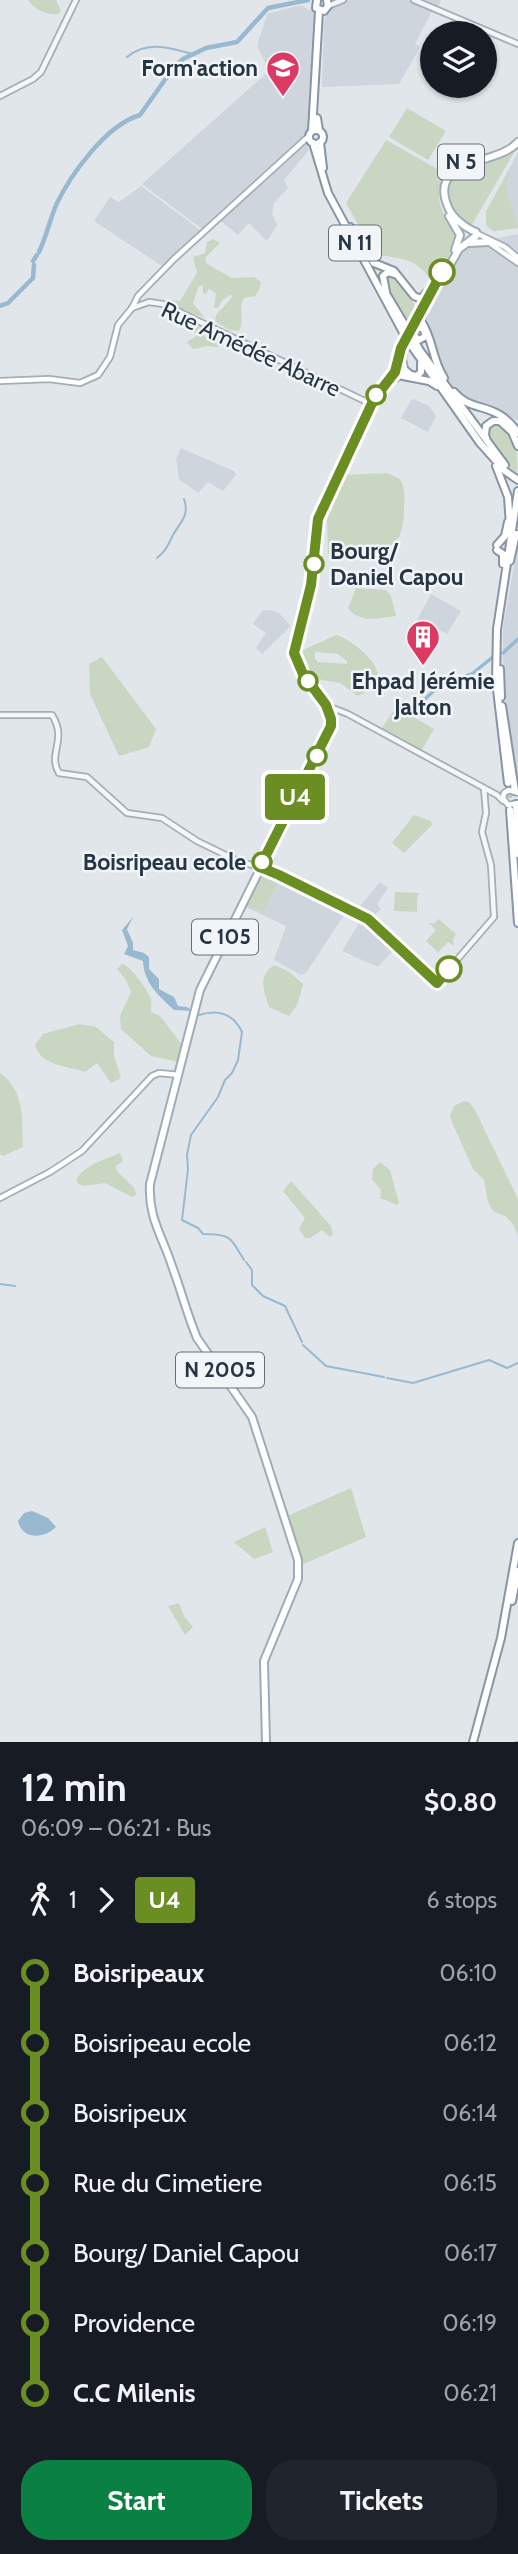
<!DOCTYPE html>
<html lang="en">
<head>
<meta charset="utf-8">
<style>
	body { margin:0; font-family:Cabin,sans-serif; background:#20242c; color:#f1f3f6; height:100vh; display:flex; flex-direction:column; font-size:26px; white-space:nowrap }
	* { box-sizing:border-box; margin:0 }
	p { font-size:23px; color:#9ea1a6 }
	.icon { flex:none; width:38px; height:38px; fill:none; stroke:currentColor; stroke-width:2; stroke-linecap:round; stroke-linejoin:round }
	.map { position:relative; height:1742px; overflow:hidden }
	.drawer { display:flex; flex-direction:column; background:#171b24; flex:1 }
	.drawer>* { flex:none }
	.badge { padding:0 14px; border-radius:5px; font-size:24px; line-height:46px }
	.buttons { position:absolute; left:420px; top:21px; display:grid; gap:14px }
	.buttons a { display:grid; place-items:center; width:77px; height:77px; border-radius:50%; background:#171b24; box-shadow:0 2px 5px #0004; font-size:35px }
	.map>.badge { position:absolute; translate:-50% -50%; box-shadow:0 0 0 4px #fff }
	.legs { display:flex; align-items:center; gap:10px; height:77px; padding:0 21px; font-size:23px }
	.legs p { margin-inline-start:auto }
	.summary { display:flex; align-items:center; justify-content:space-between; height:119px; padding:0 21px }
	h1 { font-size:38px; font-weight:700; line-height:52px }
	.cta { display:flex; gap:14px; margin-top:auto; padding:14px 21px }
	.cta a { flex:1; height:80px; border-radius:28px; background:#0b8043; color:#fff; font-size:28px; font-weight:700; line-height:80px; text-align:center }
	.cta a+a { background:#20242c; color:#f1f3f6 }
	ul { padding:0 21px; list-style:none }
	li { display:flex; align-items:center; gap:24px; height:70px; font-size:26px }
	li i { display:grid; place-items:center; width:10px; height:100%; margin:0 9px; background:currentColor }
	li i::after { content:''; width:18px; height:18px; margin:-9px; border:5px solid; border-radius:50%; background:#171b24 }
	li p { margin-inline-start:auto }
	li:first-child i { background:linear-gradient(#0000 50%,currentColor 0) }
	li:last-child i { background:linear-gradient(currentColor 50%,#0000 0) }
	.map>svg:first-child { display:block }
	.built { fill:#cfd5dd }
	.green { fill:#c9d6c1; fill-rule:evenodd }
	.water { fill:#98b9cf }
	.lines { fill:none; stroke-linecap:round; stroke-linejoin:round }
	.stream { stroke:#98b9cf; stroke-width:2 }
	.canal { stroke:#98b9cf; stroke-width:3.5 }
	.river { stroke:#98b9cf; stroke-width:4.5 }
	.trunk-tunnel { stroke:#bcc3ca; stroke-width:6; stroke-dasharray:6 3; stroke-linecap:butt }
	.tertiary-casing { stroke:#a5adb6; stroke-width:8 }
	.secondary-casing { stroke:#a5adb6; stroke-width:8 }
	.primary-casing { stroke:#9facb8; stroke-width:10 }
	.trunk-casing { stroke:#8795a4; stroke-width:10 }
	.tertiary { stroke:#f4f6f9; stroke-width:4.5 }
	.secondary { stroke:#fff; stroke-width:4.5 }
	.primary { stroke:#fff; stroke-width:6 }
	.trunk { stroke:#fff; stroke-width:6 }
	.primary-bridge-casing { stroke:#9facb8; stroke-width:10; stroke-linecap:butt }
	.primary-bridge { stroke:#fff; stroke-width:6 }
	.line-1-casing { stroke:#fff; stroke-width:16 }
	.line-1 { stroke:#6b8e23; stroke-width:10 }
	.stop-1-dot { fill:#fff; stroke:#6b8e23; stroke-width:3.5 }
	.labels { text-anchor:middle; stroke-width:5; stroke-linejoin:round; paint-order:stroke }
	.shield { fill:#f1f5f8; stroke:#646f7b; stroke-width:2 }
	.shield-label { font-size:21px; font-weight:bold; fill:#273545 }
	.poi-label { font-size:23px; font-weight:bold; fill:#273545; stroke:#f1f5f8; text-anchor:end }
	.street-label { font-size:23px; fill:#273545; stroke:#f1f5f8 }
	.stop-label { font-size:23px; font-weight:bold; fill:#273545; stroke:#f1f5f8; text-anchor:start }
</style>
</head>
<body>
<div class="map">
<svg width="518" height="1742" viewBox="0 0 518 1742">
	<rect width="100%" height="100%" fill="#e1e6eb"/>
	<path class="built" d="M332 0H441L439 6 433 9 415 44 420 47 399 84 322 87 324 22Z
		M301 5 316 14 310 124 305 136 309 150 284 180 288 188 274 203 272 214 277 225 267 241 249 223 238 235 216 217 202 229 142 184 269 71 257 46 267 14Z
		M518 152V228L493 231 486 225V212Z
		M141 186 203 232 165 268 94 221 110 197 119 202Z
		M518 234V421L491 405 461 398 438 365 426 313 452 257 469 244Z
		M414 399 429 406 436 416 428 432 401 418 411 400Z
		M181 448 234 471 236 475 223 491 208 482 198 493 179 479 176 459Z
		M518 544V787L515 782 503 680V627Z
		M431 594 461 611 447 634 438 629 428 647 409 635Z
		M270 610 279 613 291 626 262 654 256 648 266 633 253 624 262 611Z
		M260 869 346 912 306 973 301 975 274 960 286 926 242 905Z
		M380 882 388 888 377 904 381 909 372 918 359 907Z
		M362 918 373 924 397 946 378 967 342 951Z"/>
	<path class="green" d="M28 0H56L61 11 58 14C46 15 35 10 28 0Z
		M407 108 446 131 428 160 389 137Z
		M386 140 439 170 437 180 441 179C435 206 443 214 458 235L451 252 444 265 438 269 432 283C419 259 404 259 379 255L376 252 380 248 372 237 367 241 346 203Z
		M516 149 470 228C464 224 458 219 453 214 439 196 449 172 469 164 484 158 501 157 516 149Z
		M509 170 506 189 518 228 493 231 486 225V212Z
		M213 239 220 243 205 258 207 264 232 278 254 277 261 282 260 288 255 296 244 298C238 308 245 321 239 331L229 330 215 321 216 315 233 296 231 295C225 298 221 300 219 307L214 308 216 293 209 289 206 294 203 293V285L199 286 193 303 205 318 169 305 171 300 180 301 197 273 193 257 205 253 207 242Z
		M384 275 395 276 418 310 419 312 409 328 385 286Z
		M203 323 202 332 205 337H214L219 334 220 342 218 347 208 346 193 349 187 342 196 336V333L185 328 184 324Z
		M494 422C517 432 518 450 517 473 505 465 487 445 485 429Z
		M387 473 400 479C405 488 405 496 404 507 404 532 399 554 367 548V554H328L327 514 324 513 341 475Z
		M356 588 386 590 391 596 396 616C378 618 360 624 348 608Z
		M336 635C349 638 380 662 378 677 376 687 366 692 358 696L340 683 322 680 313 676 299 662 297 653ZM315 652 338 654 347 661V664L318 662 315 659Z
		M102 657 156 729 149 747 119 756 90 694 89 664Z
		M396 707 434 729 420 753 380 731Z
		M414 815 431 821 432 825 404 853 392 843Z
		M263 872 279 879 264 912 248 905Z
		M395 892 419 893 417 899V912L394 911Z
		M439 919 456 934 453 940 454 946 448 942 438 952 426 941 436 930 428 922 433 924Z
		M122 964C130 965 149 991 151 1000 152 1004 151 1008 151 1012L160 1016 183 1046 179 1062 151 1056 121 1029 120 1016 131 992 126 980 117 969Z
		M274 965 288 971 303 984 297 1005 289 1016 269 1007C264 990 257 977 274 965Z
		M80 1024 96 1027 114 1042V1056L121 1078 111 1083 97 1063 85 1072C67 1066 41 1066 35 1045L43 1034Z
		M0 1073C25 1090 22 1120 23 1147L3 1156 0 1154Z
		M464 1101 469 1102 475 1110 518 1199V1236L513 1224 505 1216 493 1211 488 1202 484 1180 473 1169 454 1127 450 1116 454 1106Z
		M120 1153 123 1161 116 1166V1170L135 1189 136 1195 132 1197 105 1183 85 1186 78 1184 76 1180C85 1164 104 1160 120 1153Z
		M380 1162 390 1170 399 1203 397 1205 380 1198 381 1190 372 1179 373 1169Z
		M291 1181 331 1226 333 1235 330 1237 322 1230 310 1238H305L299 1229 305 1218 283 1191Z
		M351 1488 366 1537 299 1566 285 1517Z
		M265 1527 273 1552 254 1559 234 1542Z
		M179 1603 184 1616 193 1627 185 1635 168 1606Z"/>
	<path class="water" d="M133 917 127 929 133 943V950L144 953 149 957V969L159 979V989L174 997 178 1006 187 1007 192 1011 174 1010C158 995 144 983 143 961L124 954 128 946 122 930Z
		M32 1511 48 1518 56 1527C44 1539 22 1540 18 1521L24 1513Z"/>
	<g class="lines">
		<path class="stream" d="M127 57C148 40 169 48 193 54
			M157 558C166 551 168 545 173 535 180 522 190 516 184 499
			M196 1012 199 1015C218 1009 233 1013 242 1032L238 1060 232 1073 225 1080 218 1097 191 1135 187 1155 188 1169 182 1220 198 1228 203 1234C231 1234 230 1237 244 1260
			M246 1262 252 1270V1285L263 1296 285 1306 302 1342
			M0 1284 15 1286
			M303 1345 326 1366 384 1377
			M387 1378 413 1383 489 1360 507 1368 518 1363
			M516 1742H518"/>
		<path class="canal" d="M503 653 518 639
			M425 699 441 684 472 674 494 656
			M403 703 416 706 422 701"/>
		<path class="river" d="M39 252C46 237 50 220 56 205 71 174 106 125 140 115L174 67 183 59 206 48 237 42 268 8 308 0
			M33 261 37 255
			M0 306 8 303 33 278 34 265"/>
		<path class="trunk-tunnel" d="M508 783 510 809"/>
		<g class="tertiary-casing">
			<path id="tertiary" d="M414 0 518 44
				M328 6 343 0
				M0 96 33 79 41 72 76 0
				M132 308 149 302 163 304 371 404
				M325 705 348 714 497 795 503 801
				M0 715H52C68 740 47 754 59 773L87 777 127 813 162 818 197 841 238 861 266 869 368 919 437 983 494 917 491 865 482 832 486 813 484 788"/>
		</g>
		<g class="secondary-casing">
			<path id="secondary" d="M476 233 505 247 518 258
				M488 242 518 263
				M0 381 49 379 80 383 98 375 110 357 118 325 132 308 138 296 174 259 309 136
				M517 803 508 805 503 798 504 793 509 790 518 793
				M0 1198 50 1172 82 1151 152 1076 159 1073 179 1075"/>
		</g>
		<g class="primary-casing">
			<path id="primary" d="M449 216 460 235 455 250
				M469 243 489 242
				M414 328 459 249 476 236V232C465 228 452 217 448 207 427 157 498 166 518 142
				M389 381 405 373 402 359 404 347
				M266 1742 264 1661 298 1579V1560L252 1417 197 1338C187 1314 181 1290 172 1266 162 1235 148 1218 150 1184L200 990 331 726V719L325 705 303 674 294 653 311 585 319 518 374 399 395 372"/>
		</g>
		<g class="trunk-casing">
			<path id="trunk" d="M317 0 316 8 324 11
				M324 11 328 6 327 0
				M317 118 319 130
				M309 137a7 7 0 1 1 14 0a7 7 0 1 1-14 0Z
				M312 131 319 11
				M320 142 323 168
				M313 143 328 193 406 338 480 443 505 471 518 480
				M350 227 374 263 394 271 414 296 421 299 436 282
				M384 290 421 352 505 465
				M386 292 383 276 388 272 394 274
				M423 311 421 321C433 338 432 360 444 378
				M413 335 419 340 426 336 423 328H414
				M405 370 411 375 417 376 421 372V363
				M403 376 429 381 437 386
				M454 392C472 414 496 400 518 433
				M487 441 485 435 486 426 493 421H500L512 432 518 446
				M496 466 508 497 510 526
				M497 545 505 536 508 522
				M497 550 503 554V564
				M510 561 516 534
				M500 669 501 697
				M502 706 515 791
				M508 783 496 681 497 629 518 491
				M516 804 518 854
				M510 810 518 923
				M512 1601 518 1571
				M473 1742 501 1638 518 1543"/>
		</g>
		<use href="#tertiary" class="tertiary"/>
		<use href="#secondary" class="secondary"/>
		<use href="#primary" class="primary"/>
		<use href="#trunk" class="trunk"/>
		<g class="primary-bridge-casing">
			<path id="primary-bridge" d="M404 347 414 328"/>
		</g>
		<use href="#primary-bridge" class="primary-bridge"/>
	</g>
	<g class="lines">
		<g class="line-1-casing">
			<path id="line-1" d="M442 272 401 348 395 372 374 399 318 519 311 585 294 653 303 674 326 705 331 719V726L260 867 279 875 368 919 437 983 449 969"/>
		</g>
		<use href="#line-1" class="line-1"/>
	</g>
	<defs>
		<g id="university-pin" transform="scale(1.75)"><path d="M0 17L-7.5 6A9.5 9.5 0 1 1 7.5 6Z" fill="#dd3a63" stroke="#f1f5f8"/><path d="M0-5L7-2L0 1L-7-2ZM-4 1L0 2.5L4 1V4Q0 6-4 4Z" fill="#fff"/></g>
		<g id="building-pin" transform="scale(1.75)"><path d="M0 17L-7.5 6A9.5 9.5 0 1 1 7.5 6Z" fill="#dd3a63" stroke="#f1f5f8"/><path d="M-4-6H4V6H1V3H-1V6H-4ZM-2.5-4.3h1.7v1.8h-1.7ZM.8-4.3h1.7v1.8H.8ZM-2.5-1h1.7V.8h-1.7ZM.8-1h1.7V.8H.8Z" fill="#fff"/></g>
	</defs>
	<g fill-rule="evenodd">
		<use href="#university-pin" x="283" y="68"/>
		<use href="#building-pin" x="423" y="637"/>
	</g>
	<g class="stop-1-dot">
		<circle cx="442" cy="272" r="12"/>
		<circle cx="376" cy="395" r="9"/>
		<circle cx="314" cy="564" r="9"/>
		<circle cx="308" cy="681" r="9"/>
		<circle cx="317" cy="756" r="9"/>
		<circle cx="262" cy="862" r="9"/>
		<circle cx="449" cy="969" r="12"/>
	</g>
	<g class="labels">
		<g class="shield">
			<rect x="438" y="144.5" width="46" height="35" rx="5"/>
			<rect x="329" y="225.5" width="52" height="35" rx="5"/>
			<rect x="192" y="919.5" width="66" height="35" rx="5"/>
			<rect x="176" y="1352.5" width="88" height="35" rx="5"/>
		</g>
		<g class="shield-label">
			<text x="461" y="169">N 5</text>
			<text x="355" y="250">N 11</text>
			<text x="225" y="944">C 105</text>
			<text x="220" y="1377">N 2005</text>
		</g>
		<g class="poi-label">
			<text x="258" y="76">Form'action</text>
			<text x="423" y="689" text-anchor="middle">Ehpad Jérémie<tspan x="423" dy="26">Jalton</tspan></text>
		</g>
		<g class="street-label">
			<text transform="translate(251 349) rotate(25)" y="8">Rue Amédée Abarre</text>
		</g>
		<g class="stop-label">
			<text x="330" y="559">Bourg/<tspan x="330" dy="26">Daniel Capou</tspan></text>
			<text x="246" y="870" text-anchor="end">Boisripeau ecole</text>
		</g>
	</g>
</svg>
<div class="buttons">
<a><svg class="icon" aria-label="layers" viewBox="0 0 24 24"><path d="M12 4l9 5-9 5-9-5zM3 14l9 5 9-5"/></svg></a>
</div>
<b class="badge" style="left:295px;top:797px;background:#6b8e23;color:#fff">U4</b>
</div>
<section class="drawer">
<div class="summary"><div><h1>12 min</h1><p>06:09 – 06:21 · Bus</p></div><b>$0.80</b></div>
<div class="legs"><svg class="icon" aria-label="walk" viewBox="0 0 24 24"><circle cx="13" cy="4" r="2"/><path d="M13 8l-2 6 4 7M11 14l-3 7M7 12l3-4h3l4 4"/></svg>1<svg class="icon" aria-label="forward" viewBox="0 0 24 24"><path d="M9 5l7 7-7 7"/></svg><b class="badge" style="background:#6b8e23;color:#fff">U4</b><p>6 stops</p></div>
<ul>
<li><i style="color:#6b8e23"></i><b>Boisripeaux</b><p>06:10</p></li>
<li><i style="color:#6b8e23"></i><span>Boisripeau ecole</span><p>06:12</p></li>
<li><i style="color:#6b8e23"></i><span>Boisripeux</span><p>06:14</p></li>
<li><i style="color:#6b8e23"></i><span>Rue du Cimetiere</span><p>06:15</p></li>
<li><i style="color:#6b8e23"></i><span>Bourg/ Daniel Capou</span><p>06:17</p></li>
<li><i style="color:#6b8e23"></i><span>Providence</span><p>06:19</p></li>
<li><i style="color:#6b8e23"></i><b>C.C Milenis</b><p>06:21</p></li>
</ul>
<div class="cta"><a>Start</a><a>Tickets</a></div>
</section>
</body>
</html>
